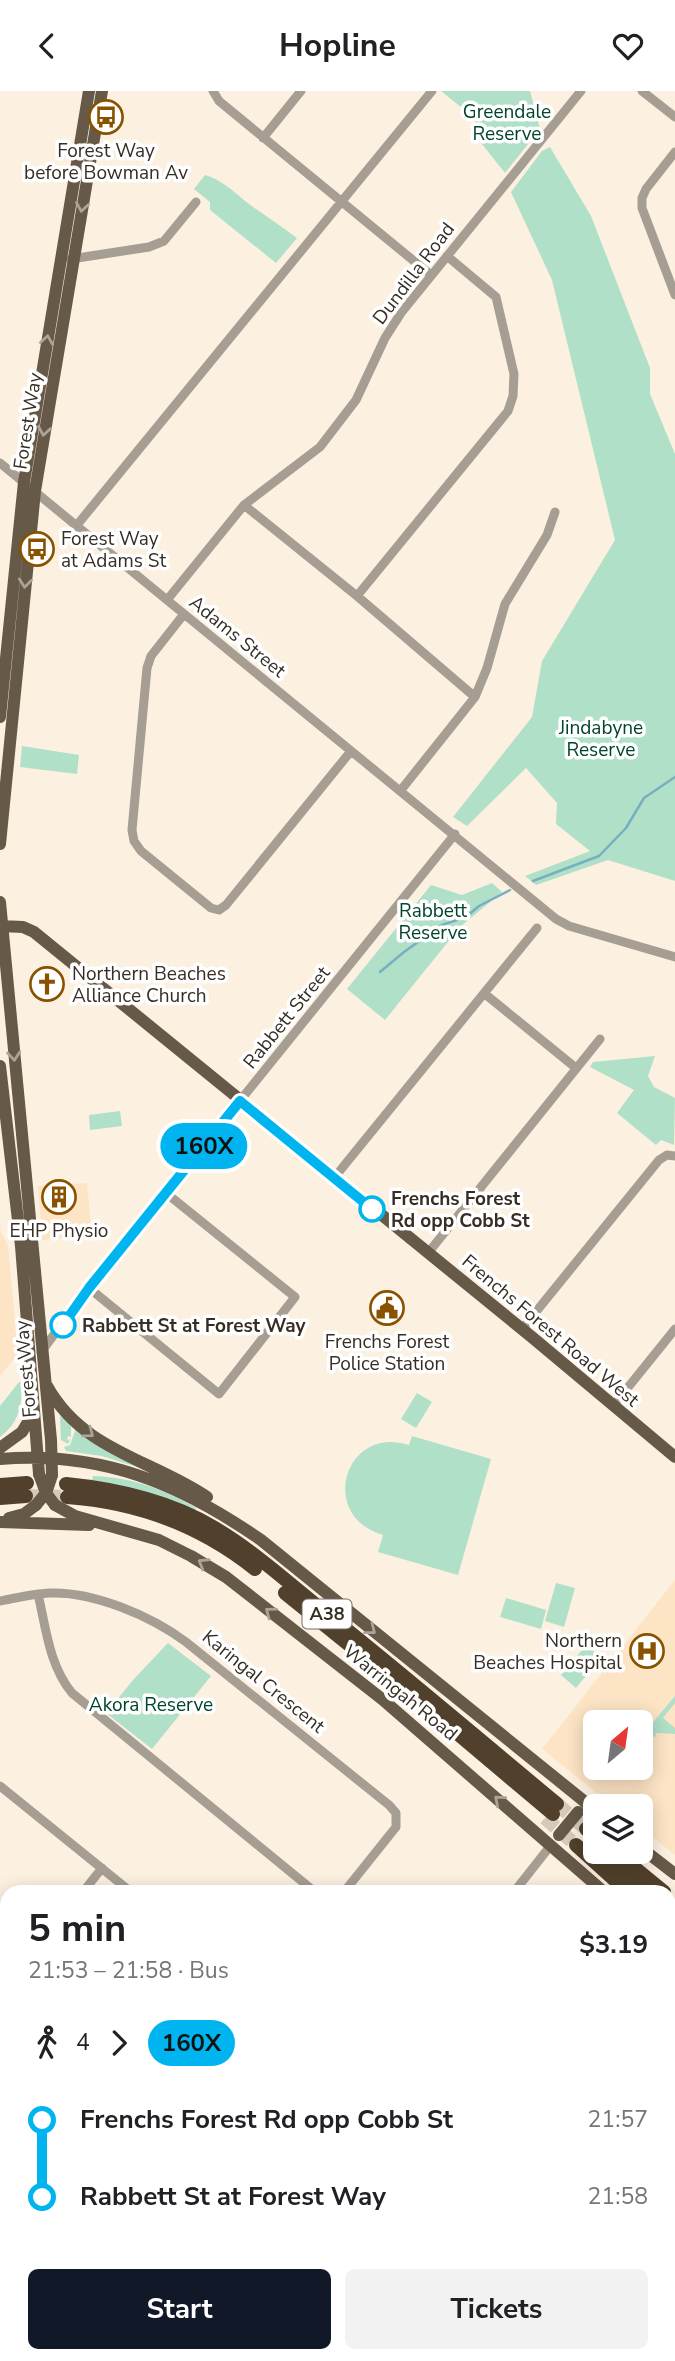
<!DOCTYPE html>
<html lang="en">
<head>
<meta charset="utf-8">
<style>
	body { margin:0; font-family:"Nunito Sans",sans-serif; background:#f2f2f2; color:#202124; height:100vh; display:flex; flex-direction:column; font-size:26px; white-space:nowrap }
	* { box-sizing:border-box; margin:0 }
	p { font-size:23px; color:#757577 }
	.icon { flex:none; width:38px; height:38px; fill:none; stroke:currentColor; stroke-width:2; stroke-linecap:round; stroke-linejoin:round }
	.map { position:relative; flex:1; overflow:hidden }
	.drawer { position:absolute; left:0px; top:1794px; width:676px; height:478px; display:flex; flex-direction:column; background:#fff; border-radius:21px 21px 0 0; box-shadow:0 4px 18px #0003 }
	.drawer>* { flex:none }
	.badge { padding:0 14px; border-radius:23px; font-size:24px; line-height:46px }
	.needle { width:46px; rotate:29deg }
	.controls { position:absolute; left:583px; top:1619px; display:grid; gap:14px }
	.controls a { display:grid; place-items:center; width:70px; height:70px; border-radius:10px; background:#fff; box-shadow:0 4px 18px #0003; font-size:35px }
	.map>.badge { position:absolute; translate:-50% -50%; box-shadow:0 0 0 4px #fff }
	.legs { display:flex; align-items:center; gap:10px; height:77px; padding:0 28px; font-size:23px }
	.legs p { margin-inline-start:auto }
	.summary { display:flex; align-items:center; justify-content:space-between; height:119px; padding:0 28px }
	h1 { font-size:38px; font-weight:700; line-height:52px }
	.action { display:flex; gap:14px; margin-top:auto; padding:14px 28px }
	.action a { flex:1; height:80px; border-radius:10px; background:#111827; color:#fff; font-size:28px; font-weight:700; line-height:80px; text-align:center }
	.action a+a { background:#f2f2f2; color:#202124 }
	ul { padding:0 28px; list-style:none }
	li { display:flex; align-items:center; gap:24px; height:77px; font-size:26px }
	li i { display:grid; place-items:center; width:10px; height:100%; margin:0 9px; background:currentColor }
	li i::after { content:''; width:18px; height:18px; margin:-9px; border:5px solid; border-radius:50%; background:#fff }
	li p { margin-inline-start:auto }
	li:first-child i { background:linear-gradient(#0000 50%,currentColor 0) }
	li:last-child i { background:linear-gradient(currentColor 50%,#0000 0) }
	header { display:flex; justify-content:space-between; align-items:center; height:91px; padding:0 28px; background:#fff; font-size:32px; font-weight:700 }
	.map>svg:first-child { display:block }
	.built { fill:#fde4c5; fill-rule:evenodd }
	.green { fill:#b0e0c7 }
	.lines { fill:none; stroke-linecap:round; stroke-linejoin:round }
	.stream { stroke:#77afc1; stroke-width:2.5 }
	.highway-tunnel { stroke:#d4c9bb; stroke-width:14; stroke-dasharray:14 7; stroke-linecap:butt }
	.minor { stroke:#a69e93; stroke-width:9 }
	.major { stroke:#675947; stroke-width:12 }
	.highway { stroke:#51412c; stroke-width:14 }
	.major-bridge { stroke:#675947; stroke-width:12 }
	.oneway { stroke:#aba49a }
	.line-1-casing { stroke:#fff; stroke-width:16 }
	.line-1 { stroke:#00b5ef; stroke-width:10 }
	.stop-1-dot { fill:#fff; stroke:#00b5ef; stroke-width:3.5 }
	.labels { text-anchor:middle; stroke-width:7; stroke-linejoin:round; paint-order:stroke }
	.shield { fill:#fff; stroke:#726d66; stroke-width:2 }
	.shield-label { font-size:18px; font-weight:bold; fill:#362e25 }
	.park-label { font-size:19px; fill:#00442c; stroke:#fff }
	.poi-label { font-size:19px; fill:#362e25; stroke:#fff }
	.street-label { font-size:19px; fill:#362e25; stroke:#fff }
	.stop-label { font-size:19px; font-weight:bold; fill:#362e25; stroke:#fff; text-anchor:start }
</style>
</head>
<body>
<header><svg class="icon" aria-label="back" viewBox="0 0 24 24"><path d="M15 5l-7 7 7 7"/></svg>Hopline<svg class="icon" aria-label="heart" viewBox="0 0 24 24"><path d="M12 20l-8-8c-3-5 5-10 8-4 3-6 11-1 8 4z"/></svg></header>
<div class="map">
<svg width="675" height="2270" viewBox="0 0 675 2270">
	<rect width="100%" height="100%" fill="#fcf0e1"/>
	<path class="built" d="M87 1092 92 1145 42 1149 38 1095Z
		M0 1129 1 1141 8 1155 18 1263 0 1285Z
		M675 1489V1764L641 1737 640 1715H613L542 1658ZM595 1631H640V1676H595Z"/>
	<path class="green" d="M441 0H530L540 38 505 82 470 38 477 29Z
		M550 56 591 125 650 277V303L675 363V790L608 769 536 794 525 785 590 760 556 733 557 712 526 677 467 735 453 726 532 626 542 570 615 449 552 189 511 101 542 60Z
		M205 84C226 90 238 106 256 118 270 128 284 137 297 147L276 172 210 119V111L194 98Z
		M22 655 79 664 77 683 20 676Z
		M492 792 502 801 460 836 385 929 347 898 431 794 462 804Z
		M655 965 648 985 654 996 675 1007 674 1054 661 1049 656 1054 617 1022 634 999 590 976 593 971Z
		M120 1020 122 1035 90 1039 89 1024Z
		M19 1291 22 1292C22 1315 19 1332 0 1346V1315Z
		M417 1302 432 1311 416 1337 401 1328Z
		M60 1325 71 1332V1346L68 1345 67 1349 70 1348 68 1353 61 1349Z
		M76 1337 144 1378 102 1365 66 1360 64 1356 70 1354Z
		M412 1345 491 1368 458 1484 378 1461 383 1444C317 1425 345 1333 409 1354Z
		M93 1385C130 1386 164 1398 196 1417L195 1421 139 1399 92 1389Z
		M556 1492 575 1497 564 1536 545 1530Z
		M506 1507 546 1519 541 1538 500 1526Z
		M168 1552 211 1585 152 1658 106 1622 134 1588Z
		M586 1554 601 1566 576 1597 561 1584Z
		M675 1605V1612L663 1627 675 1637V1643L656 1642 655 1646 650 1645 647 1640 649 1636Z
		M669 1880 675 1881V2068L669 2077Z
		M0 1917 7 1921V1953L0 1949Z
		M675 2137V2214L668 2209 669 2144Z
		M669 2251 675 2256V2270H566L571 2265 668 2264Z
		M349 2264H512V2265L509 2270H345Z"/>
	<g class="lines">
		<path class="stream" d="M533 790 599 765 626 737 644 707 675 686
			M380 881 404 861 442 834 466 826 479 815 510 799"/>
		<path class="highway-tunnel" d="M26 1405 67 1406
			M557 1713 586 1738
			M545 1727 576 1754"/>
		<path class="minor" d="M213 0 219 10 431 184
			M642 0 675 26
			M263 47 301 0
			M675 61 646 98 642 107V117L675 204
			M71 168 149 156 164 150 196 111
			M0 372 556 828 569 835 675 866
			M244 414 357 505 475 606
			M77 434 432 0
			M357 505 508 320 513 305 514 283 496 206 447 165
			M167 509 244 414 320 356 356 309 385 247 401 222 581 0
			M184 523 151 565 147 577 132 739 134 750 141 760 211 817 219 819 226 814 351 660
			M401 699 475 606 487 577 505 513 547 444 555 421
			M485 903 576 977
			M334 1087 537 837
			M428 1162 600 948
			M89 1197 219 1303 295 1206 166 1102
			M522 1238 659 1069 667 1064 675 1065
			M41 1261 89 1197 455 743
			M613 1315 675 1238
			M38 1503C46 1537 49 1574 72 1602L315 1801
			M0 1510C16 1507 32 1503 49 1502 93 1500 151 1525 186 1551L389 1714 396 1722V1736L344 1801
			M0 1695 131 1801
			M83 1801 102 1777
			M514 1801 551 1754
			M0 1844 7 1849
			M0 2094 7 2116
			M0 2227 7 2219
			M668 2232 675 2237
			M208 2264 214 2270
			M330 2270 335 2264"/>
		<path class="major" d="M0 626 24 391 89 0
			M0 753 35 400 102 0
			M0 811 51 1349 52 1384
			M0 835 23 836 34 841 533 1247 675 1366
			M0 975 21 1155 39 1383
			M47 1295C83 1360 151 1368 207 1406
			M0 1357 22 1341 34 1321
			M0 1368C101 1360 179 1392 261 1449L595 1719
			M55 1414 75 1425 159 1449 191 1465 226 1486 382 1608 604 1801
			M9 1427 24 1423 36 1414
			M0 1431 89 1434
			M640 1756 675 1783
			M668 1857 675 1863
			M668 2097 675 2089
			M668 2117 675 2109
			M531 2270 537 2264"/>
		<path class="highway" d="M66 1393C117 1398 169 1410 213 1436 254 1460 291 1494 327 1523 405 1585 481 1650 557 1713
			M0 1394 27 1392
			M67 1406C137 1411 200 1434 255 1478
			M0 1407 26 1405
			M285 1502 399 1594
			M426 1616 553 1723
			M586 1738 595 1745
			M576 1754 628 1801
			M614 1760 664 1801
			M603 1766 646 1801
			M668 1820 675 1825
			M668 1837 675 1843"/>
		<path class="major-bridge" d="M39 1383 46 1402 55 1414
			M36 1414 46 1402 52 1384
			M559 1744 578 1721"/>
	</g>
	<defs><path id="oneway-chevron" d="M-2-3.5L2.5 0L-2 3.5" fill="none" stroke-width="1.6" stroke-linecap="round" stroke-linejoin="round" transform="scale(1.75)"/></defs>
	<g class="oneway">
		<use href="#oneway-chevron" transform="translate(82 116) rotate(99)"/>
		<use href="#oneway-chevron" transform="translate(47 249) rotate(-81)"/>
		<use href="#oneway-chevron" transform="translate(44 340) rotate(100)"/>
		<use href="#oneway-chevron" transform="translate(25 492) rotate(96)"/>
		<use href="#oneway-chevron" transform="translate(14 965) rotate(85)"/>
		<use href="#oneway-chevron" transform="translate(89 1342) rotate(37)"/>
		<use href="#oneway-chevron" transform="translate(203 1472) rotate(-149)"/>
		<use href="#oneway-chevron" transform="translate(270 1521) rotate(-143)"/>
		<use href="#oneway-chevron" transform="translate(371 1539) rotate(38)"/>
		<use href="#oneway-chevron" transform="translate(499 1709) rotate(-139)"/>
	</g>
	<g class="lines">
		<g class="line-1-casing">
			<path id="line-1" d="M63 1234 89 1197 240 1010 372 1118"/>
		</g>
		<use href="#line-1" class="line-1"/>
	</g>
	<defs>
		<g id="bus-ring" transform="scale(1.75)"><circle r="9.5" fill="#fff" stroke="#885200" stroke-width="1.5"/><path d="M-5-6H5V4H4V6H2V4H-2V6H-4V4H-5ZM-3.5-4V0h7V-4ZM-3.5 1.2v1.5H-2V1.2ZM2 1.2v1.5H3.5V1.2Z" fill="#885200"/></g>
		<g id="church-ring" transform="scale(1.75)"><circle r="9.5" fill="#fff" stroke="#885200" stroke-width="1.5"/><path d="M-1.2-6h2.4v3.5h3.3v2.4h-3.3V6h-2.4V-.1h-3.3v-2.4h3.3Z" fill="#885200"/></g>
		<g id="building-ring" transform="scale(1.75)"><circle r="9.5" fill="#fff" stroke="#885200" stroke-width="1.5"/><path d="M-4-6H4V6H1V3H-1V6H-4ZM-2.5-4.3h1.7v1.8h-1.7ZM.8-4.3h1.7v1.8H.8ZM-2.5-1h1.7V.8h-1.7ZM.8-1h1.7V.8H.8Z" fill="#885200"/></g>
		<g id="civic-ring" transform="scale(1.75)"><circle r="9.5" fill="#fff" stroke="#885200" stroke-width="1.5"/><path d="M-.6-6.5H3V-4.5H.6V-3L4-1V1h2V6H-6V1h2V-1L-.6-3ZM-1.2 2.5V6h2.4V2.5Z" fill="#885200"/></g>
		<g id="hospital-ring" transform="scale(1.75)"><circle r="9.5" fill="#fff" stroke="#885200" stroke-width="1.5"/><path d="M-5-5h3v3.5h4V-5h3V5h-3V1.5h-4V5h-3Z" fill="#885200"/></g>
	</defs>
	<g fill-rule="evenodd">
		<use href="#bus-ring" x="106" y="26"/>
		<use href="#bus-ring" x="37" y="458"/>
		<use href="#church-ring" x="47" y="893"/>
		<use href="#building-ring" x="59" y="1106"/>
		<use href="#civic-ring" x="387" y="1217"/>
		<use href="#hospital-ring" x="647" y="1560"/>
	</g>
	<g class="stop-1-dot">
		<circle cx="372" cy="1118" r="12"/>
		<circle cx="63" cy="1234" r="12"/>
	</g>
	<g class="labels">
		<rect class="shield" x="302.5" y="1508.5" width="49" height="29" rx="5"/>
		<g class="shield-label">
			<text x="327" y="1529">A38</text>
		</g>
		<g class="park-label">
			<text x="507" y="27">Greendale<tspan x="507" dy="22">Reserve</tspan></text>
			<text x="601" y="643">Jindabyne<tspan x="601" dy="22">Reserve</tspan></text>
			<text x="433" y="826">Rabbett<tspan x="433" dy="22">Reserve</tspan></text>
			<text x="151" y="1620">Akora Reserve</text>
		</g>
		<g class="poi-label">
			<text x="106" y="66">Forest Way<tspan x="106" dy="22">before Bowman Av</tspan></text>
			<text x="61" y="454" text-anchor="start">Forest Way<tspan x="61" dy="22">at Adams St</tspan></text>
			<text x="72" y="889" text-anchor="start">Northern Beaches<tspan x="72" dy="22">Alliance Church</tspan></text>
			<text x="59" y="1146">EHP Physio</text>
			<text x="387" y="1257">Frenchs Forest<tspan x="387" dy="22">Police Station</tspan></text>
			<text x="622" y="1556" text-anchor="end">Northern<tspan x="622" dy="22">Beaches Hospital</tspan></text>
		</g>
		<g class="street-label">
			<text transform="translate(413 182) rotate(-53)" y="7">Dundilla Road</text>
			<text transform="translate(27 330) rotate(-81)" y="7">Forest Way</text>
			<text transform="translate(238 545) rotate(39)" y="7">Adams Street</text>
			<text transform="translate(286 926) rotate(-51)" y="7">Rabbett Street</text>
			<text transform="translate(551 1239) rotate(40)" y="7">Frenchs Forest Road West</text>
			<text transform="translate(25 1278) rotate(-95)" y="7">Forest Way</text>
			<text transform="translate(264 1590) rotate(39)" y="7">Karingal Crescent</text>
			<text transform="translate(401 1601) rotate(39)" y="7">Warringah Road</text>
		</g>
		<g class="stop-label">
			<text x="391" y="1114">Frenchs Forest<tspan x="391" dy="22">Rd opp Cobb St</tspan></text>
			<text x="82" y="1241">Rabbett St at Forest Way</text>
		</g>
	</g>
</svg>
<div class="controls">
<a><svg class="needle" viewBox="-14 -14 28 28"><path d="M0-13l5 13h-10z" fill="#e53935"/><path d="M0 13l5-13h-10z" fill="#757577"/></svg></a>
<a><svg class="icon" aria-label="layers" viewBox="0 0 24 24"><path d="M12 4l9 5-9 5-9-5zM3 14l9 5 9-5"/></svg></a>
</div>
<b class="badge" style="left:204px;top:1055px;background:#00b5ef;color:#111">160X</b>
<section class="drawer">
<div class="summary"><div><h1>5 min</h1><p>21:53 – 21:58 · Bus</p></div><b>$3.19</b></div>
<div class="legs"><svg class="icon" aria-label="walk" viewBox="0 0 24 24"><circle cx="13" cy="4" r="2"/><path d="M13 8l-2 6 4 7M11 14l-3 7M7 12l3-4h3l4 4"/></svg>4<svg class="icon" aria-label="forward" viewBox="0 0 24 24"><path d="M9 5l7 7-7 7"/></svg><b class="badge" style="background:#00b5ef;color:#111">160X</b></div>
<ul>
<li><i style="color:#00b5ef"></i><b>Frenchs Forest Rd opp Cobb St</b><p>21:57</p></li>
<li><i style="color:#00b5ef"></i><b>Rabbett St at Forest Way</b><p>21:58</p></li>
</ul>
<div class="action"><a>Start</a><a>Tickets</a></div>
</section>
</div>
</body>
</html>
